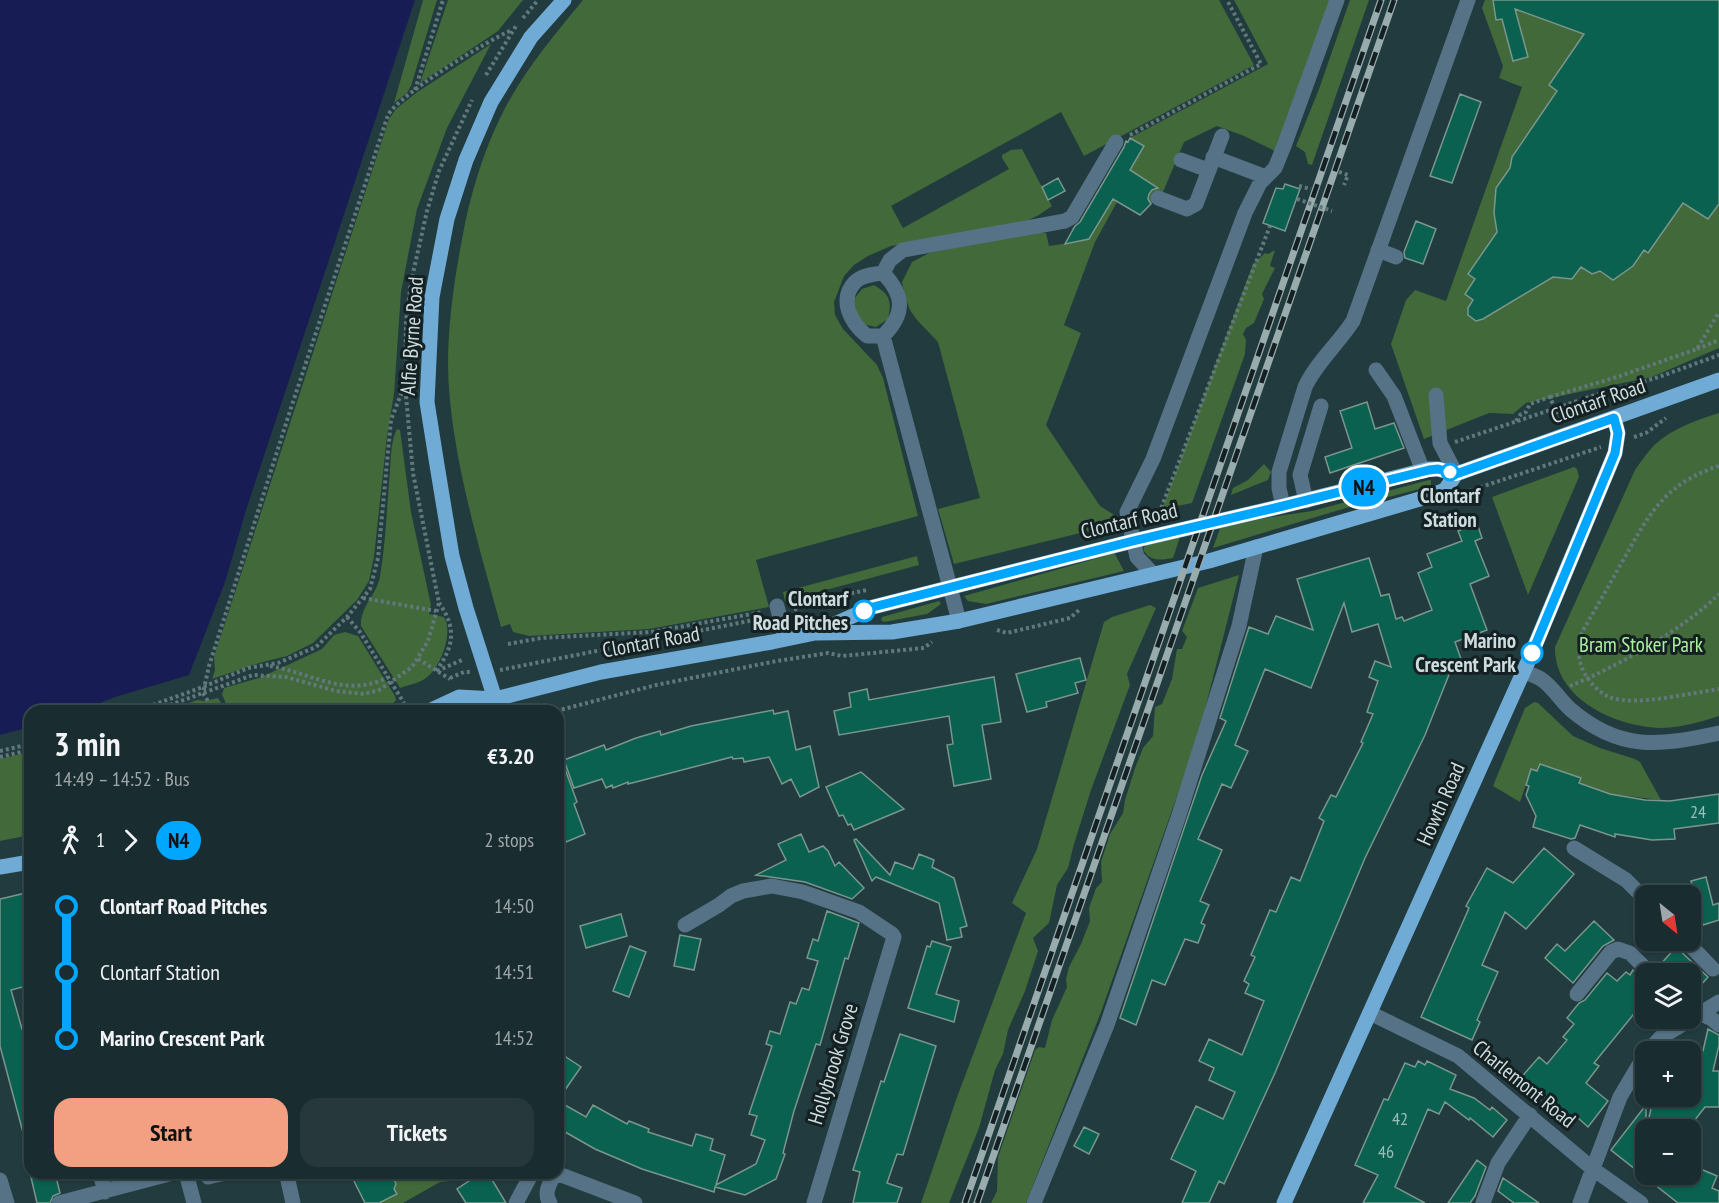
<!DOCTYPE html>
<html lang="en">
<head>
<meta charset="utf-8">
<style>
	body { margin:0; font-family:"PT Sans Narrow",sans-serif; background:#26383b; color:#f1f3f6; height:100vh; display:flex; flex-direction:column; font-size:22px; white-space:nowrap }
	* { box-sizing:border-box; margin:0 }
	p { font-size:20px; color:#9fa7aa }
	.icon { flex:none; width:33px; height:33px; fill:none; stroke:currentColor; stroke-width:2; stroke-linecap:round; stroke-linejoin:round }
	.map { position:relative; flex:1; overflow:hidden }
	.sheet { position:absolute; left:24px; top:705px; width:540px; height:474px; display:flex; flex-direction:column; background:#192c2f; border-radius:18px; box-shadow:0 2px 4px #0004,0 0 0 2px #37484b }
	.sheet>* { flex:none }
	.badge { padding:0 12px; border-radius:20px; font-size:21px; line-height:39px }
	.needle { width:39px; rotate:150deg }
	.tools { position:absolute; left:1635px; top:885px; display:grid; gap:12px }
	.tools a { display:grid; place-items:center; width:66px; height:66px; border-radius:12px; background:#192c2f; box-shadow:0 2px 4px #0004,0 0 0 2px #37484b; font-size:30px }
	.map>.badge { position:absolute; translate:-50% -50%; box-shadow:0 0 0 3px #fff }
	.legs { display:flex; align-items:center; gap:9px; height:66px; padding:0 30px; font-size:20px }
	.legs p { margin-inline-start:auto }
	.summary { display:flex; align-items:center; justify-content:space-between; height:102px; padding:0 30px }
	h1 { font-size:33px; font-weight:800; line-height:45px }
	.primary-button { display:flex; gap:12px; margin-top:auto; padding:12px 30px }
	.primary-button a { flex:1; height:69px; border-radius:18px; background:#f39f82; color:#111; font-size:24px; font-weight:800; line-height:69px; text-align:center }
	.primary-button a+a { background:#26383b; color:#f1f3f6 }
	ul { padding:0 30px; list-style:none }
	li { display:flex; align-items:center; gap:21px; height:66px; font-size:22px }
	li i { display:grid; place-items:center; width:9px; height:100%; margin:0 8px; background:currentColor }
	li i::after { content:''; width:15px; height:15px; margin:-8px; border:4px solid; border-radius:50%; background:#192c2f }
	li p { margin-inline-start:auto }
	li:first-child i { background:linear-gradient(#0000 50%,currentColor 0) }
	li:last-child i { background:linear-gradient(currentColor 50%,#0000 0) }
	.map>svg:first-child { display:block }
	.green { fill:#416939 }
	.water { fill:#171c55 }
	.building { fill:#0a614f; stroke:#7b968d; stroke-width:1.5 }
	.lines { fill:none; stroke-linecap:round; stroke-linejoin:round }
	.path { stroke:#62787b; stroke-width:4; stroke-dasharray:3 3; stroke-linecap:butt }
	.minor { stroke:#567286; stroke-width:15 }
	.major { stroke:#70abd5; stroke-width:15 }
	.rail-casing { stroke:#98abad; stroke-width:7 }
	.rail { stroke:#142022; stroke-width:4.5; stroke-dasharray:14; stroke-linecap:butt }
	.path-bridge { stroke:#62787b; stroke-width:4; stroke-dasharray:3 3; stroke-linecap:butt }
	.line-1-casing { stroke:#fff; stroke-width:14 }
	.line-1 { stroke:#00a6ff; stroke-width:9 }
	.stop-1-dot { fill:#fff; stroke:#00a6ff; stroke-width:3 }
	.labels { text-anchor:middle; stroke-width:6; stroke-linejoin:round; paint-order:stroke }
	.number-label { font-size:18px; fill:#9cbdba }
	.street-label { font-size:21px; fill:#cddcde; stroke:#142022 }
	.stop-label { font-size:21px; font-weight:bold; fill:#cddcde; stroke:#142022; text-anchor:end }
	.park-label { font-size:21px; fill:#acf29e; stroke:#142022 }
</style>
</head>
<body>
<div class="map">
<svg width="1719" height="1203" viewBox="0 0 1719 1203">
	<rect width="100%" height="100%" fill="#213b3f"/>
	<path class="green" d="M423 0H437L411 86 407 93 394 103Z
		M448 0H523L498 31 420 83Z
		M583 0H1219L1254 65 1084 156 1061 112 891 206 903 228 1009 169 1002 158V155L1011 150 1022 149 1052 206 1039 215 1022 223 891 246 868 256 854 265 844 276 834 302 835 315 843 329 877 365 883 378 918 516 756 560 769 607 649 629 529 636 513 632 510 624 501 627C479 546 449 449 448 365 448 323 454 281 462 239 470 195 483 151 504 110 525 70 554 35 583 0Z
		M1234 0H1330L1277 152 1244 136 1217 126 1184 142 1163 192 1140 215 1117 202 1095 242 1064 325 1081 333 1046 425 1100 506 1119 518 1118 522 1113 525 954 564 938 509 980 498 938 342 917 320 910 310 905 297 902 282 912 262 929 253 1038 232 1046 233 1049 246 1075 242 1072 228 1090 239 1144 147 1130 138 1268 64Z
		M1350 0H1369L1312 165 1308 164 1305 152 1296 146 1319 89Z
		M1485 0H1719V348L1652 377 1526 403 1513 414 1489 413 1424 439 1391 344 1406 300 1415 290 1446 301 1522 87 1499 78 1503 66 1482 8Z
		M491 44 447 128 417 209 401 292 394 394 387 436 374 557 369 581 357 600 313 643 287 656 259 663 212 679 215 670 214 657 389 119 396 109 416 93Z
		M1275 250 1270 266 1275 268 1262 294 1264 299 1254 323 1246 328 1243 334 1246 340 1245 354 1192 503 1162 509 1253 264 1265 253 1268 254Z
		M874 285C890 295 892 300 888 319L876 327 862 324 855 314 853 300 862 289Z
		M1719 413V716C1700 722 1680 728 1659 728 1615 726 1554 699 1555 647L1635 470C1643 459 1651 446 1663 438 1679 426 1700 419 1719 413Z
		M397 429 400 430 411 512 431 605 429 614 444 617C454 633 440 671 423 680 416 684 407 685 400 688L361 626C360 606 377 595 380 576 386 541 387 504 390 469 391 457 391 440 397 429Z
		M1264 464 1271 472 1268 480 1231 495 1233 488 1248 480Z
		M1574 467 1577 469 1579 477 1528 595 1492 497Z
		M1429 480H1431V486L1346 508 1213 548 1220 528 1265 518 1312 511Z
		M1180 537 1173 558C1162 560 1151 562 1144 551V547L1147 545Z
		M1112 554H1115L1124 571 986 604 968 601 964 596Z
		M917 556 919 565 785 601 783 592Z
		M1239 575 1203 717 1189 762 1101 1012 1026 1203H991L997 1191 998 1157 1035 1050 1039 1047 1045 1048 1052 1020 1067 987 1066 979 1069 967 1081 944 1090 921 1089 908 1096 888 1102 882 1101 862 1110 834 1123 813 1125 800 1135 768 1143 748 1153 736 1155 707 1162 704 1172 679 1177 649H1182L1187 637 1182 631 1198 588Z
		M939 601 941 604 927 614 884 622 881 620 882 617Z
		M1150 605 1156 608 1127 674 1130 685 1091 790 1074 844 1068 868 1057 885 1049 923 1033 938 1038 951 1025 991 1008 1030 1003 1054 995 1070 979 1128 949 1203H921L956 1100 1026 913 1012 903 1037 849 1104 622 1112 617Z
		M345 632 358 636 395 696 396 700 391 706 382 711H234L226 704 222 694 224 688 259 678 292 663 322 649 334 635Z
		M218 698 226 711H168L197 700 205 701Z
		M1534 702 1538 703 1573 736 1600 748 1635 759 1640 762 1661 800 1610 794 1579 783 1580 778 1540 764 1537 771 1531 770 1520 802 1493 786 1525 708Z
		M30 752V835L0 841V759Z
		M391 1173H470L461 1180 440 1182 403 1203H379L397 1194 394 1189 396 1184Z"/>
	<path class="water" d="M0 0H415L246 510 225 582 189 675 115 697 80 711H30V727L0 735Z"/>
	<path class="building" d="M1493 0H1719V204L1708 219 1683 203 1648 253 1644 250 1633 266 1613 280 1600 271 1592 274 1581 267 1572 279 1553 277 1483 319 1476 321 1468 315V308L1473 300 1465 294 1475 279 1468 274 1497 232 1494 213 1496 188 1510 168 1512 157 1557 91 1549 85 1584 34 1515 9 1528 57 1513 61 1502 19 1496 20Z
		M1460 94 1481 102 1452 183 1430 176Z
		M1130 138 1144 146 1130 170 1158 188 1152 190 1149 194 1148 199 1151 204 1140 215 1113 199 1089 239 1065 244 1075 226 1080 222 1124 147 1126 141 1128 142Z
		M1058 178 1065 191 1048 200 1042 187Z
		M1285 184 1300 189 1285 231 1263 223 1276 188 1283 189Z
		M1416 221 1436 229 1423 264 1405 258 1404 252Z
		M1367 402 1375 429 1394 423 1404 448 1330 473 1325 457 1352 448 1340 411Z
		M1477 523 1482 538 1475 541 1489 576 1470 584 1487 630 1455 642 1461 659 1454 662 1425 735 1365 858 1275 1073 1224 1184 1219 1181 1209 1203H1182L1196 1171 1171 1159 1196 1106 1223 1119 1235 1092 1209 1080 1214 1068 1199 1061 1209 1039 1242 1055 1264 1001 1245 993 1249 984 1244 981 1255 957 1251 955 1270 910 1276 912 1291 877 1300 881 1324 821 1319 818 1331 795 1336 797 1363 743 1361 742 1373 714 1367 712 1378 681 1369 677 1375 661 1391 667 1378 624 1352 632 1344 603 1311 688 1265 669 1235 745 1248 751 1231 788 1222 784 1198 839 1222 850 1200 901 1209 905 1201 923 1205 925 1198 943 1185 939 1165 985 1152 980 1136 1025 1120 1018 1202 775 1226 721 1220 718 1249 627 1268 634 1276 616 1313 630 1297 579 1369 558 1381 596 1389 594 1396 619 1402 617 1404 621 1432 610 1418 573 1432 567 1427 554 1462 541 1458 531Z
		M1080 658 1086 680 1075 683 1078 693 1046 702 1047 707 1027 712 1016 674Z
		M994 677 1001 722 982 725 991 779 954 786 947 745 953 744 949 716 839 735 834 711 851 707 849 693 867 689 869 700Z
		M773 710 774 714 788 711 796 750 810 746 819 787 800 797 791 779 782 784 769 757 744 762 743 758 733 759 732 757 628 784V782L613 788 612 785 606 788 602 779 574 788 564 760 604 745 606 750 636 738 660 731 661 735 691 726Z
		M558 755H560L577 802 574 804 585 834 566 842 558 820Z
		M1540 764 1581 778 1579 783 1610 794 1645 800 1670 801 1719 794V823L1674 829 1675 839 1652 840 1615 834V837L1580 825 1575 838 1571 839 1533 827 1536 816 1526 795 1529 786 1526 785 1531 769 1537 771Z
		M861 772 904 809 854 830 851 824 848 825 843 815 839 816 826 787Z
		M801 834 809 852 823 846 828 851 835 866 839 862 864 888 852 899 805 882 756 875 786 860 778 844Z
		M856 839 890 875 895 862 913 869 919 854 934 860 932 867 954 878 967 926 960 928 962 937 947 940 939 903 876 877 872 881 854 840Z
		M1544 848 1574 874 1526 929 1505 912 1482 965 1498 972 1477 1020 1480 1022 1472 1040 1421 1017 1469 908 1466 906 1487 868 1513 883Z
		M1706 877 1713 905 1719 903V920L1703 925 1691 881Z
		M30 892V985L11 990 22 1029 30 1027V1140H25L0 1046V899Z
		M827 911 859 923 848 959 845 958 820 1045 816 1044 794 1111 783 1153 785 1154 776 1179 745 1195 715 1187 714 1192 642 1169 595 1149 558 1128V1101L586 1117 593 1105 627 1124 629 1121 649 1129 648 1132 692 1146 696 1134 713 1139 710 1150 725 1155 716 1185 756 1164 765 1140 751 1135 757 1116 749 1114 772 1046 766 1044 770 1031 780 1034 790 1002 796 1004 802 988 809 990 818 961 807 958 813 939 818 941Z
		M621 914 627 936 586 948 580 926Z
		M1594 921 1614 940 1603 946 1573 983 1545 958 1557 944 1565 951Z
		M680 935 701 939 694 970 674 966Z
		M932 941 951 947 936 994 959 1001 954 1022 908 1008 927 946 930 947Z
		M630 946 646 952 629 997 613 991Z
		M1676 947 1708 977 1690 997V974H1667L1659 966Z
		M1633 970 1646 982V999L1594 1063 1599 1066 1586 1083 1608 1101 1588 1127 1577 1117 1573 1121 1534 1089 1531 1093 1517 1082 1539 1057 1547 1064 1567 1040 1563 1037 1574 1024 1567 1018 1579 1003 1585 1000 1607 973 1617 981 1626 972 1630 975Z
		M1708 1029 1719 1035V1045L1713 1071H1719V1107H1705L1687 1130H1646L1654 1096H1690V1049L1703 1051Z
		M900 1034 936 1046 903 1155 897 1154 887 1183 902 1188 897 1203H853L860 1172 853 1170 881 1081 884 1082Z
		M566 1057 581 1067 558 1100V1067Z
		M1418 1061 1425 1065 1427 1061 1456 1075 1450 1089 1474 1098 1490 1110 1492 1107 1507 1120 1493 1137 1470 1118 1469 1120 1445 1102 1439 1114 1428 1109 1395 1187 1425 1203H1363L1378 1175 1355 1165 1384 1099 1388 1100 1405 1063 1415 1067Z
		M1646 1105V1174H1693L1696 1167 1717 1176 1712 1188 1719 1191V1203H1678L1611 1150Z
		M1084 1127 1099 1134 1089 1154 1074 1146Z
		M1477 1160 1486 1167 1475 1196 1470 1203H1448Z
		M30 1173H55L60 1193 53 1196 50 1203H37Z
		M350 1173H391L396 1184 394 1189 397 1194 379 1203H365Z
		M481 1173H488L506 1203H466L457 1189Z
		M1503 1178 1539 1203H1514L1498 1191Z"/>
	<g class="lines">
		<path class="path" d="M523 18 538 0
			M486 75 516 26
			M415 90 443 0
			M1130 135 1261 64 1227 0
			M1339 172 1348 175 1344 185
			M1299 186 1311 189
			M1697 349 1719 340
			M1550 397 1617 377 1697 349 1719 312
			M1516 421 1521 414 1526 412 1530 404 1550 397 1560 422
			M1634 437 1646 433 1666 418
			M1455 442 1592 396 1659 377 1719 355
			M1719 466C1663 484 1648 516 1621 564 1608 587 1595 610 1582 632 1577 647 1577 663 1587 677 1592 685 1602 695 1612 698 1638 706 1691 693 1719 689
			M1463 493 1601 447
			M1157 519 1270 226
			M363 598 436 611
			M794 610 814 601 867 590
			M347 617 360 632 404 703
			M997 630 1007 633 1070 618 1079 610
			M508 644 541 638 651 632 763 612
			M418 659 450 679
			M270 666C311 673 348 699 388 677
			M500 670 764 618
			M436 671C454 647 457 628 439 603
			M437 671 462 660
			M450 678 464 672H472
			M1570 686C1616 667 1683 630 1719 594
			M136 711 203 687 248 668 278 663 316 647 347 617 370 589 378 558 391 420 405 384 406 321 411 282 427 211 439 171 472 100
			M153 711 253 675 286 677 336 691 364 694 379 690 412 667 428 641 439 603 413 473 405 385
			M214 711 203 693 209 666 290 411 388 115C400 94 488 40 512 30
			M556 711 656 685 777 661 828 653 842 656 924 648 932 642
			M0 751 30 744
			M0 757 30 750"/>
		<path class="minor" d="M1213 157 1266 177
			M1181 160 1208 170
			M1158 198 1187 209 1196 204 1222 136
			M1378 250 1396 257
			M883 273 890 260 903 250 1065 221 1072 217 1116 142
			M883 336C905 314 905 296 883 273 874 274 862 275 855 282 838 300 851 323 867 336H883L959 621
			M1376 370 1394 396 1423 471
			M1436 395 1440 443 1456 474
			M1306 501 1300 475 1321 406
			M1283 506 1279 488V472L1305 387C1316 363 1338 344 1353 321L1468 0
			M1152 573 1137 557 1127 512 1153 459 1245 213 1260 183 1275 168 1284 146 1337 0
			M777 606 785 638
			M1524 671C1529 674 1536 676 1541 679 1553 687 1560 700 1570 709 1620 752 1659 746 1719 733
			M1574 848 1626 880 1646 900
			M685 925 719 905 731 896 743 891 772 886 803 892 859 912 892 934 894 937 814 1203
			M1685 940 1713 969
			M1577 994 1611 952 1618 949 1630 953 1651 974
			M1693 1010 1712 1019 1719 1025
			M1370 1013 1458 1056 1593 1169 1641 1203
			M1647 1052 1660 1038 1719 1002
			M100 1173 105 1192
			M186 1173 194 1203
			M283 1173 287 1176 293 1203
			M556 1173 635 1203
			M208 1177 226 1173
			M0 1180 7 1203
			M59 1203 173 1173
			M516 1203 532 1173
			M550 1203C543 1193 550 1183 555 1173
			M1034 1203 1107 1025 1179 815 1239 626 1256 547
			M1483 1203 1498 1163 1530 1115
			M1580 1203 1620 1097 1646 1053"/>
		<path class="major" d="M821 630 873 607 1133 541 1283 506 1429 469H1438L1456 474 1719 380
			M495 699 466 608 452 556 437 465 427 402 432 297 447 219 466 160 491 102 531 37 564 0
			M429 711 459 697 495 699 601 672 772 642 815 633 892 632 959 621 1209 561 1430 496 1445 490 1456 474
			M0 867 30 862
			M1284 1203 1531 655 1615 453 1618 433 1614 418"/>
		<g class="rail-casing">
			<path id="rail" d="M965 1203 1381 0
				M977 1203 1394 0"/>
		</g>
		<use href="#rail" class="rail"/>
		<path class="path-bridge" d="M1297 199 1332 211"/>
	</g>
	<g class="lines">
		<g class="line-1-casing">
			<path id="line-1" d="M864 611 873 607 1133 541 1283 506 1429 470 1438 469 1456 474 1614 418 1618 433 1615 453 1532 653"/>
		</g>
		<use href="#line-1" class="line-1"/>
	</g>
	<g class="stop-1-dot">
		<circle cx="1450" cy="472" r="8"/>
		<circle cx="864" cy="611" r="10"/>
		<circle cx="1532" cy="653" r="10"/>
	</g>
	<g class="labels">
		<g class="number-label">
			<text x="1698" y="818">24</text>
			<text x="1400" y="1125">42</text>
			<text x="1386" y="1158">46</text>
		</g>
		<g class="street-label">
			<text transform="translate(412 336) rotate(-86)" y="7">Alfie Byrne Road</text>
			<text transform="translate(1598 401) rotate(-19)" y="7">Clontarf Road</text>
			<text transform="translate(1129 521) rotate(-13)" y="7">Clontarf Road</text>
			<text transform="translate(651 642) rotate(-10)" y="7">Clontarf Road</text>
			<text transform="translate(1441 804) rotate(-66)" y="7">Howth Road</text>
			<text transform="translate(833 1064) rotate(-73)" y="7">Hollybrook Grove</text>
			<text transform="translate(1524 1084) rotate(39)" y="7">Charlemont Road</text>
		</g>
		<g class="stop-label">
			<text x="1450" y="503" text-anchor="middle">Clontarf<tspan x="1450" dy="24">Station</tspan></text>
			<text x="848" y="606">Clontarf<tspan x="848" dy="24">Road Pitches</tspan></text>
			<text x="1516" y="648">Marino<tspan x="1516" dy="24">Crescent Park</tspan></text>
		</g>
		<g class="park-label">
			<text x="1641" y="652">Bram Stoker Park</text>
		</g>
	</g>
</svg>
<div class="tools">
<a><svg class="needle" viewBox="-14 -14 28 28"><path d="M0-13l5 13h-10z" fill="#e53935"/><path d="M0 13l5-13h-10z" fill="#9fa7aa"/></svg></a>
<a><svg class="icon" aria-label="layers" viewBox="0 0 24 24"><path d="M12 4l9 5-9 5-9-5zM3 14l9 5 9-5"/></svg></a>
<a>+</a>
<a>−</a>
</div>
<b class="badge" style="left:1364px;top:487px;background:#00a6ff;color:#111">N4</b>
<section class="sheet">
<div class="summary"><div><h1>3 min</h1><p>14:49 – 14:52 · Bus</p></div><b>€3.20</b></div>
<div class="legs"><svg class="icon" aria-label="walk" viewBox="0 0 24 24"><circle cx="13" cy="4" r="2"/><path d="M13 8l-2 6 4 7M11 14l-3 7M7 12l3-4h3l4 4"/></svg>1<svg class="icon" aria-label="forward" viewBox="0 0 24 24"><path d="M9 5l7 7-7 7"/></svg><b class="badge" style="background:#00a6ff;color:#111">N4</b><p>2 stops</p></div>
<ul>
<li><i style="color:#00a6ff"></i><b>Clontarf Road Pitches</b><p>14:50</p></li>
<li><i style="color:#00a6ff"></i><span>Clontarf Station</span><p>14:51</p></li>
<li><i style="color:#00a6ff"></i><b>Marino Crescent Park</b><p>14:52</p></li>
</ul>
<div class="primary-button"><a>Start</a><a>Tickets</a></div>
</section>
</div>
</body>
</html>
